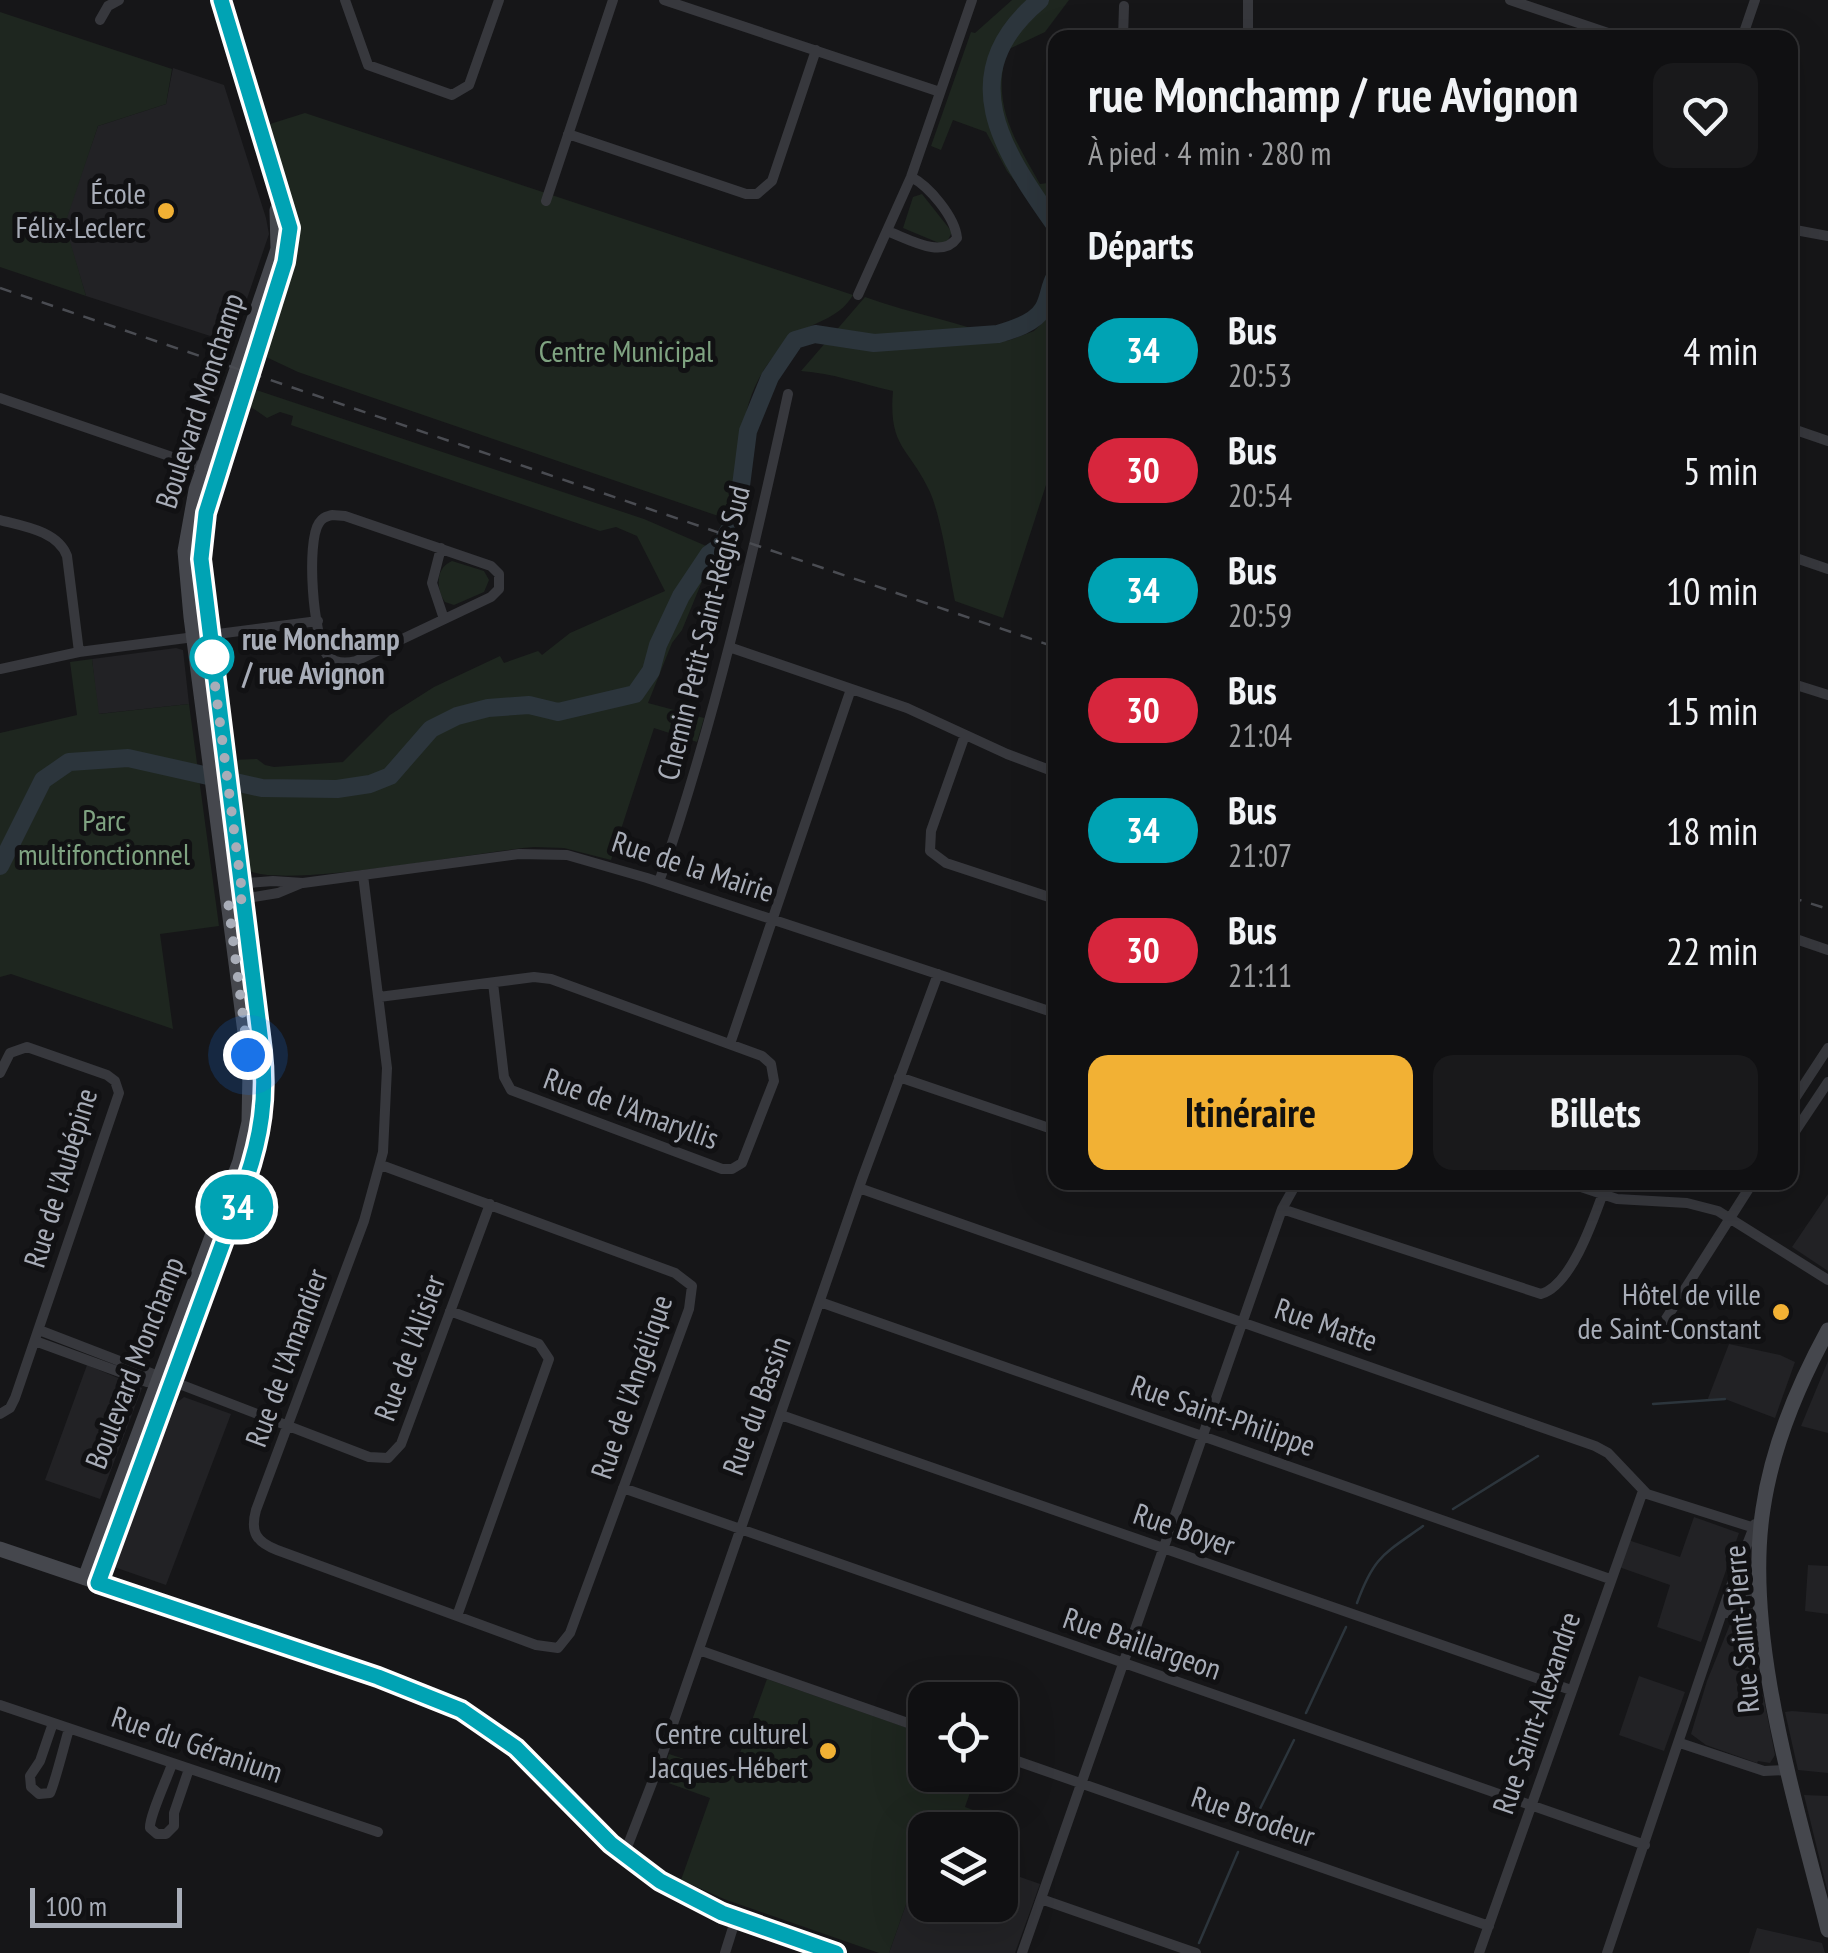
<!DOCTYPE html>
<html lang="fr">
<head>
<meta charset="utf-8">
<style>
	body { margin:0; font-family:"PT Sans Narrow",sans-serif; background:#19191b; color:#f1f3f6; height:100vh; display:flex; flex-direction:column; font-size:38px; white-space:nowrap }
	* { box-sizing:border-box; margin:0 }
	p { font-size:32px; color:#9c9d9f }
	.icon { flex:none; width:55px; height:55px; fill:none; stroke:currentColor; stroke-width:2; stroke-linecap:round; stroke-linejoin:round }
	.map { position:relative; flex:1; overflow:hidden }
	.drawer { position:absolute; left:1048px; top:30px; width:750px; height:1160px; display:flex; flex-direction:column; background:#101012; border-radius:20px; box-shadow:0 10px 40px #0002,0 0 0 2px #303032 }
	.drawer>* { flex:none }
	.badge { padding:0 20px; border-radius:32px; font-size:35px; line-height:65px }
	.buttons { position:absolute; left:908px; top:1682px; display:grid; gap:20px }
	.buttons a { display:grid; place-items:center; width:110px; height:110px; border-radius:20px; background:#101012; box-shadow:0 10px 40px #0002,0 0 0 2px #303032; font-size:50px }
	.scale { position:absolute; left:30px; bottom:25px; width:152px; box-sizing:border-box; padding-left:10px; border:5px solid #a8adb8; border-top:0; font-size:28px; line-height:35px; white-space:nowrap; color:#a8adb8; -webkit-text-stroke:8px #111113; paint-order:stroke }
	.you { position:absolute; width:50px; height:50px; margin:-25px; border:8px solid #fff; border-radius:50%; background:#1a73e8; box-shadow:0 0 0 15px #1a73e833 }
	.map>.badge { position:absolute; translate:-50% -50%; box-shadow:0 0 0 5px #fff }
	h2 { padding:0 40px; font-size:38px; line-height:90px }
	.round { display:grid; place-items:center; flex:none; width:105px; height:105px; border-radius:20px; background:#19191b }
	.head { display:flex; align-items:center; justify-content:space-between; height:170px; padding:0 40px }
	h1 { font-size:48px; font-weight:700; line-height:75px }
	.action { display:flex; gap:20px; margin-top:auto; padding:20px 40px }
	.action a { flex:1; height:115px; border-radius:20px; background:#f2b134; color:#111; font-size:40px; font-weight:700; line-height:115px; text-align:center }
	.action a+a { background:#19191b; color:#f1f3f6 }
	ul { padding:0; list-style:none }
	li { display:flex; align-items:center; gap:30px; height:120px; padding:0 40px }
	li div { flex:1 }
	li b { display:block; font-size:38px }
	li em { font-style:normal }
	li .badge { min-width:110px; font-weight:700; text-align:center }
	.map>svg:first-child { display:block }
	.built { fill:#222225 }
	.green { fill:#1e261f }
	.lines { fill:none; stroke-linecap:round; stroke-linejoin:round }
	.stream { stroke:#2c353c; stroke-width:2.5 }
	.river { stroke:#2c353c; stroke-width:18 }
	.street { stroke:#37383d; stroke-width:10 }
	.secondary { stroke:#45474d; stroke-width:15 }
	.rail { stroke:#4a4c52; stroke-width:2.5; stroke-dasharray:12 10; stroke-linecap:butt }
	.line-casing { stroke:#fff; stroke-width:22 }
	.line { stroke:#00a3b4; stroke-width:15 }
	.walk { stroke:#a8adb8; stroke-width:10; stroke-dasharray:0 18 }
	.poi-dot { fill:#f2b134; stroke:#111113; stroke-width:4 }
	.stop-dot { fill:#fff; stroke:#00a3b4; stroke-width:5 }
	.labels { text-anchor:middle; stroke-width:10; stroke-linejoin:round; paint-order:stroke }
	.poi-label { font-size:30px; fill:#a8adb8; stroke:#111113; text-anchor:end }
	.park-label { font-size:30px; fill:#7fa381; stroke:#111113 }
	.street-label { font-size:30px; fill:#a8adb8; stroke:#111113 }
	.stop-label { font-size:30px; font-weight:bold; fill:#a8adb8; stroke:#111113; text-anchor:start }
</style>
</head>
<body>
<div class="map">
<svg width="1828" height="1953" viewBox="0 0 1828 1953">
	<rect width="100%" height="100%" fill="#161618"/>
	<path class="built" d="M173 68 224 85 266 218 269 234 232 343 86 296 64 224 98 126 166 104Z
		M176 648 183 650 189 704 98 714 92 659Z
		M1828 1194V1271L1792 1247Z
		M1729 1344 1780 1355 1795 1362 1775 1418 1725 1399 1707 1401Z
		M1828 1361V1433L1801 1426Z
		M87 1365 142 1388 100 1499 45 1480Z
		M184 1397 231 1414 166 1585 114 1567V1562L174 1405Z
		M1694 1517 1739 1533 1701 1642 1657 1627 1670 1585 1619 1567 1628 1540 1680 1557Z
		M1808 1565 1828 1566V1614L1805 1611Z
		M1741 1604 1752 1608 1759 1674 1775 1755 1770 1763 1758 1761 1757 1763 1706 1745 1691 1734 1707 1681 1737 1607Z
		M1639 1676 1685 1692 1664 1751 1619 1735Z
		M1792 1711 1828 1714V1773L1798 1770 1785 1712Z
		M1804 1795 1828 1796V1893L1822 1869Z
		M925 1850V1905H1000V1870L1040 1884 1015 1953H889Z
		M1757 1928 1822 1943 1825 1953H1749Z"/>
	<path class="green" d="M1012 0H1069L1045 32 1007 50C991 105 1014 138 1040 184L1055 182V206L1038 211 1007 171 986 132 953 120 941 150 931 146 971 32 975 33Z
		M0 12 172 69 166 104 98 126 65 224 86 296 0 267Z
		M305 113 853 295C838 321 811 321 790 339 728 397 749 450 730 520L298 372 264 356 298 245 299 228 270 124Z
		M922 194 952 232 947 242 939 243 903 228 913 197Z
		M865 297C912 314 962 322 1007 341L1034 331 1055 310V457L1003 618 955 601C949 571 941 517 930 492 910 448 888 448 893 391 862 384 832 373 801 371Z
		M253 389 644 519 727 555 703 579 682 630 672 643 648 703 704 718 697 742 654 728 611 860 564 848 534 847C480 851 281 890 248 870L232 760 257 759 265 765 274 767 343 762 390 715 434 687 500 656 504 663 538 651 542 655 570 633 665 591 637 536 616 527 600 531 291 425 293 416 280 412 267 418 248 405Z
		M452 561 484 571 489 580 484 592 454 605 445 602C436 589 435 568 452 561Z
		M92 659 99 714 189 704 219 926 160 934 173 1029 11 974 0 977V733L77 715 70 662Z
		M767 1679 925 1734V1775H976L965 1807 989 1816 984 1830H925V1850L889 1953H879L724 1899 681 1880 710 1798 660 1780 669 1754 732 1775Z"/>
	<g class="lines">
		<path class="stream" d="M1653 1404 1725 1399
			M1453 1509 1538 1456
			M1357 1603C1374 1556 1384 1554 1423 1526
			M1306 1713 1346 1627
			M1250 1829 1294 1740
			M1199 1943 1238 1852"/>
		<path class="river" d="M1040 0C951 74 1002 150 1055 225
			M0 866 43 780 69 762 128 758 262 788 337 789 370 784 390 776 431 729 457 716 488 708 529 705 558 712 635 694 651 671 658 645 681 596 709 554 719 547 737 517 748 431 770 377 795 340 815 334 874 343 998 334C1012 330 1035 323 1043 309 1049 300 1049 287 1055 277"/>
		<path class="street" d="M345 0 368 65 452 95 469 85 499 0
			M664 0 940 92
			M1510 0 1623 38
			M100 20 108 6 119 0
			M1123 38 1124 6
			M1248 38V0
			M1742 38 1755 0
			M568 134 746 194H757L772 181 816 50
			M546 201 613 0
			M1790 229 1828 236
			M887 231C907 238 942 260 957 238 955 217 929 186 911 177
			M858 295 911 177 972 0
			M0 398 207 469
			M1790 428 1828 441
			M332 515 345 516 491 566 499 574V589L491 597 356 661C345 664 335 664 327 655 313 637 306 542 319 523 323 517 326 517 332 515Z
			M0 520C23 526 58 531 67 556L79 652
			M441 548 432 583 444 619
			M1790 556 1828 569
			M729 647 907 708 1007 754 1055 772
			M0 669 79 652 318 621
			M1790 683 1828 695
			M965 735 931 831 930 851 946 863 1055 899
			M363 875 387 1068 383 1152 364 1221 256 1510C250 1532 256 1542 277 1550L536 1645 558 1648 570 1633 689 1309 692 1286 675 1273 381 1165
			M659 882C714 723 752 559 788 394
			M236 884 273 881 303 883 519 854 567 855 647 878 1055 1013
			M236 900 278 893 302 883
			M1790 937 1828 950
			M379 997 534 977 551 979 762 1056 771 1064 774 1081 742 1163 732 1169H722L511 1090 504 1077 493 983
			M730 1044 851 689
			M0 1073 10 1053 27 1047 107 1075 115 1081 119 1093 15 1398 10 1408 0 1414
			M899 1077 1055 1130
			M1790 1106 1828 1048
			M1790 1139 1828 1082
			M1566 1182 1617 1199 1687 1203 1718 1211 1828 1280
			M859 1188 1595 1446 1608 1453 1647 1494 1761 1530
			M1282 1209 1541 1294C1573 1285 1596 1212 1607 1182
			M820 1302 1610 1579
			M450 1311 539 1344 549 1359 457 1616
			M1664 1322 1753 1182
			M39 1330 369 1457 388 1458 401 1444 490 1204
			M35 1341 147 1382 162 1383
			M781 1415 1571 1690
			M623 1488 1645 1845
			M1727 1613 1739 1600 1761 1596
			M699 1650 925 1729
			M0 1705 378 1832
			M53 1723 40 1761 30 1776 31 1787 39 1794 50 1793C54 1786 65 1742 69 1729
			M1680 1743 1764 1771 1788 1770
			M1000 1755 1489 1926
			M172 1764C167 1779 149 1817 150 1828L157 1834H166L174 1826V1813L189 1769
			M624 1855 657 1770 862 1179 938 974
			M1041 1899 1196 1953
			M725 1953 736 1918
			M1022 1953 1282 1209 1297 1182
			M1479 1953 1643 1491
			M1607 1953 1731 1586 1755 1524"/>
		<path class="secondary" d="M1828 1330C1798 1385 1772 1447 1763 1509 1743 1637 1797 1805 1828 1930
			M0 1549 378 1677 461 1710 516 1748 611 1843 660 1881 722 1913 836 1953
			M85 1578 240 1161 249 1122 250 1071 191 617 185 551 196 490 278 249 277 210
			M99 1583 246 1181C259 1141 266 1104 263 1063L203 587 201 546 206 513 285 262 290 228 221 0"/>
		<path class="rail" d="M0 288 1055 647
			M1790 897 1828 909"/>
	</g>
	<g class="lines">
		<g class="line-casing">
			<path id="line" d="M221 0 290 228 285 262 206 513 201 559 262 1051C267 1097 261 1137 246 1180L98 1583 378 1677 461 1710 516 1748 611 1844 660 1881 722 1913 836 1953"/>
		</g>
		<use href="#line" class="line"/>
		<path class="walk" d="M212 657 211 654 243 899 228 901 248 1055"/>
	</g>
	<g class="poi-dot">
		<circle cx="166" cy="211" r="10"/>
		<circle cx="1781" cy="1312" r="10"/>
		<circle cx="828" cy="1751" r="10"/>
	</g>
	<circle class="stop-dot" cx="212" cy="657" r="20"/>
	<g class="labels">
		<g class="poi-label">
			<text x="146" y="204">École<tspan x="146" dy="34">Félix-Leclerc</tspan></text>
			<text x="1761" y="1305">Hôtel de ville<tspan x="1761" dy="34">de Saint-Constant</tspan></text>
			<text x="808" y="1744">Centre culturel<tspan x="808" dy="34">Jacques-Hébert</tspan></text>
		</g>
		<g class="park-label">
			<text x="626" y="362">Centre Municipal</text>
			<text x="104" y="831">Parc<tspan x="104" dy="34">multifonctionnel</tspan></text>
		</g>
		<g class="street-label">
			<text transform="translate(200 401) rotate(-72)" y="10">Boulevard Monchamp</text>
			<text transform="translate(704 633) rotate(-76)" y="10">Chemin Petit-Saint-Régis Sud</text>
			<text transform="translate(693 867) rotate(18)" y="10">Rue de la Mairie</text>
			<text transform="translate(631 1109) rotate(20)" y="10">Rue de l'Amaryllis</text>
			<text transform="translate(61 1178) rotate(-73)" y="10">Rue de l'Aubépine</text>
			<text transform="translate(1326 1325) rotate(19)" y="10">Rue Matte</text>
			<text transform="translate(410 1348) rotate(-70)" y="10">Rue de l'Alisier</text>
			<text transform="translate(287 1358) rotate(-70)" y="10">Rue de l'Amandier</text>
			<text transform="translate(135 1363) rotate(-69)" y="10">Boulevard Monchamp</text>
			<text transform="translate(632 1387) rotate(-71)" y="10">Rue de l'Angélique</text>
			<text transform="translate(757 1406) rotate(-70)" y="10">Rue du Bassin</text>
			<text transform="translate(1223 1416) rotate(19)" y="10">Rue Saint-Philippe</text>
			<text transform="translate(1184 1530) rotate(19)" y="10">Rue Boyer</text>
			<text transform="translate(1742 1629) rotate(-95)" y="10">Rue Saint-Pierre</text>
			<text transform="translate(1142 1644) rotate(19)" y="10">Rue Baillargeon</text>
			<text transform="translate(1537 1713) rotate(-71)" y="10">Rue Saint-Alexandre</text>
			<text transform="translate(197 1745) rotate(19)" y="10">Rue du Géranium</text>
			<text transform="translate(1253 1817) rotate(19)" y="10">Rue Brodeur</text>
		</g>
		<g class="stop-label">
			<text x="242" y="650">rue Monchamp<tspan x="242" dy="34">/ rue Avignon</tspan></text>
		</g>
	</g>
</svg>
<div class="buttons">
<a><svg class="icon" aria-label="locate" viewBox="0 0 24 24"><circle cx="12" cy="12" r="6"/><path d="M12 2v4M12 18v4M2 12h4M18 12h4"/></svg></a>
<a><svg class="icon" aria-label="layers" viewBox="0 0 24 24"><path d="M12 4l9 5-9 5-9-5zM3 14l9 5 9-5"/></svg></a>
</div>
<div class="scale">100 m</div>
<div class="you" style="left:248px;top:1055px"></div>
<b class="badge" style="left:237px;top:1207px;background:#00a3b4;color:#fff">34</b>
<section class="drawer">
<div class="head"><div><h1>rue Monchamp / rue Avignon</h1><p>À pied · 4 min · 280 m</p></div><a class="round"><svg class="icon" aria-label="heart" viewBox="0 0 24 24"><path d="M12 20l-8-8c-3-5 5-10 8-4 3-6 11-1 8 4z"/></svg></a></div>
<h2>Départs</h2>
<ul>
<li><span class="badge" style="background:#00a3b4;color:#fff">34</span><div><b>Bus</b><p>20:53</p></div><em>4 min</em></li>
<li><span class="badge" style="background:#d7263d;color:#fff">30</span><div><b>Bus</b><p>20:54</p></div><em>5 min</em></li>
<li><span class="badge" style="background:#00a3b4;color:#fff">34</span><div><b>Bus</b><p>20:59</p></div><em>10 min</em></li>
<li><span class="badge" style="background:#d7263d;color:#fff">30</span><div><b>Bus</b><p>21:04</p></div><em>15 min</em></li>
<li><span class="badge" style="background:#00a3b4;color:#fff">34</span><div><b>Bus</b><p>21:07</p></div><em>18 min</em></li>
<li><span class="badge" style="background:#d7263d;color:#fff">30</span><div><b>Bus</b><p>21:11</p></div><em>22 min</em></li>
</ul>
<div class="action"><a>Itinéraire</a><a>Billets</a></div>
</section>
</div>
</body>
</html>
